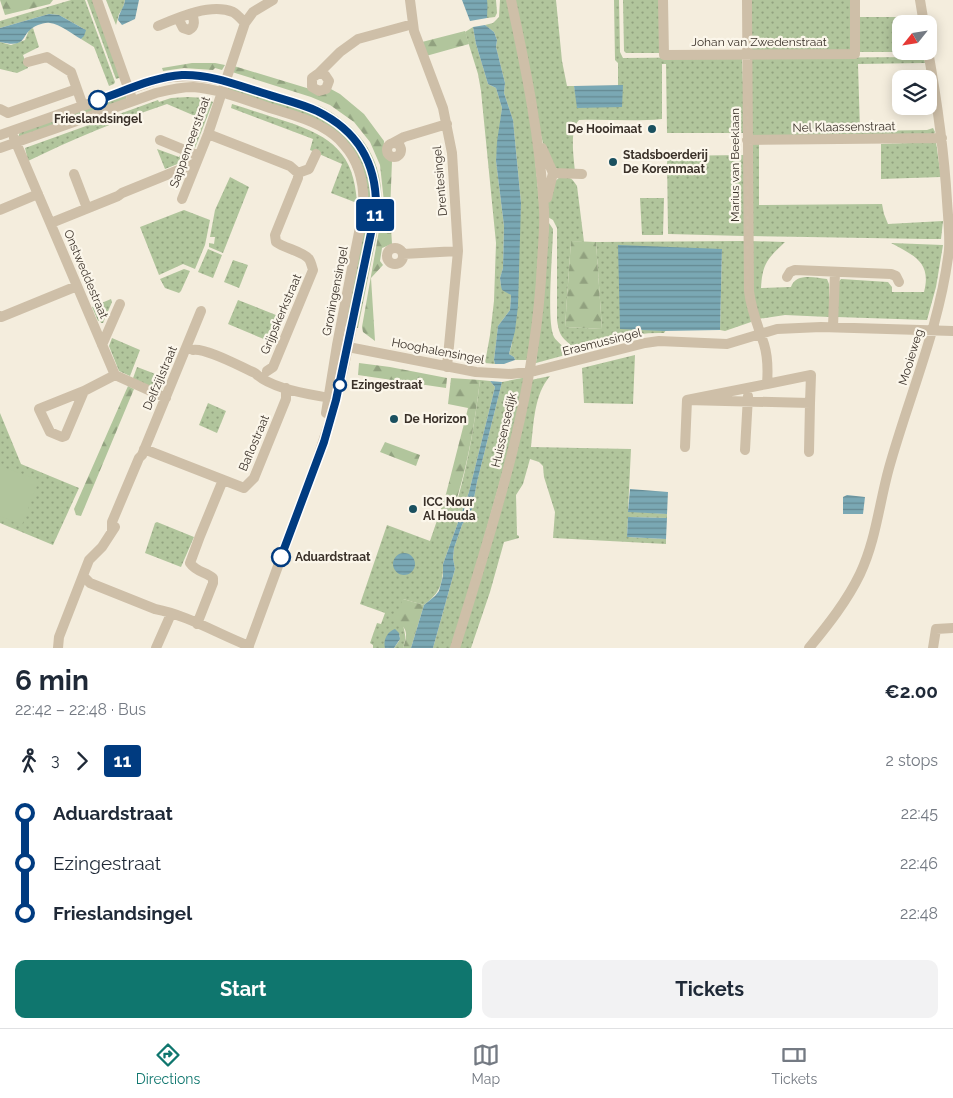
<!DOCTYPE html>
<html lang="en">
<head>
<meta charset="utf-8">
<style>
	body { margin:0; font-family:Raleway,sans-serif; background:#f2f2f3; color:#1f2937; height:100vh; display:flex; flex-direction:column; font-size:19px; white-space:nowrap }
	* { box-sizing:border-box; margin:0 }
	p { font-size:16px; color:#747a83 }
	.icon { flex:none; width:28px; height:28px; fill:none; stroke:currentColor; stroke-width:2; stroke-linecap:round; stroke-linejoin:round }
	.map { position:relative; height:648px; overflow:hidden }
	.sheet { display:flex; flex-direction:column; background:#fff; flex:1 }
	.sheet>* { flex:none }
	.badge { padding:0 10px; border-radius:4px; font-size:18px; line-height:32px }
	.needle { width:32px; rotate:240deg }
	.fabs { position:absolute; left:892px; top:15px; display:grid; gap:10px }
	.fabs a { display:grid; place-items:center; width:45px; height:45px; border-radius:10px; background:#fff; box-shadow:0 2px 12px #0003; font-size:25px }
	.map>.badge { position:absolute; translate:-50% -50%; box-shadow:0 0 0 2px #fff }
	.legs { display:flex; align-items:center; gap:8px; height:55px; padding:0 15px; font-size:16px }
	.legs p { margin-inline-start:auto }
	.overview { display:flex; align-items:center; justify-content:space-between; height:85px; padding:0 15px }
	h1 { font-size:28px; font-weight:700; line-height:38px }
	.button { display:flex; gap:10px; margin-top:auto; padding:10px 15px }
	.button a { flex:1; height:58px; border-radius:10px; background:#0f766e; color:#fff; font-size:20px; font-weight:700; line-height:58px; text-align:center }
	.button a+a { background:#f2f2f3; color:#1f2937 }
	ul { padding:0 15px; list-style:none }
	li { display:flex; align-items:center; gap:18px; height:50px; font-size:19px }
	li i { display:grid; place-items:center; width:8px; height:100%; margin:0 6px; background:currentColor }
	li i::after { content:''; width:12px; height:12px; margin:-6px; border:4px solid; border-radius:50%; background:#fff }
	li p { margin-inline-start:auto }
	li:first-child i { background:linear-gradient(#0000 50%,currentColor 0) }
	li:last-child i { background:linear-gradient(currentColor 50%,#0000 0) }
	.menu { display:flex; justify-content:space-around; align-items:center; height:70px; border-top:1px solid #e0e1e3; background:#fff; font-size:14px; color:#747a83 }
	.menu a { display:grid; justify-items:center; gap:2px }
	.menu .current { color:#0f766e }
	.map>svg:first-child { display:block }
	.grass { fill:url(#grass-dots) }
	.forest { fill:url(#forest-firs) }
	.garden { fill:#b1c59c }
	.water { fill:url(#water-rules) }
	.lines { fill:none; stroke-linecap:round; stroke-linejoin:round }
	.minor { stroke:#cebfa8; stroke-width:10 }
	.line-1-casing { stroke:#fff; stroke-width:11 }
	.line-1 { stroke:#003b80; stroke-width:8 }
	.stop-1-dot { fill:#fff; stroke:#003b80; stroke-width:2.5 }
	.poi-dot { fill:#1a505f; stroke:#fbf6ea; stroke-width:2 }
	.labels { text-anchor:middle; stroke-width:4.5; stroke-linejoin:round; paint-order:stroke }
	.street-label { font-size:12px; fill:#3a3129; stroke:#fbf6ea }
	.stop-label { font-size:12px; font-weight:bold; fill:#3a3129; stroke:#fbf6ea; text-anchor:start }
	.poi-label { font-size:12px; font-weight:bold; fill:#3a3129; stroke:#fbf6ea; text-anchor:start }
</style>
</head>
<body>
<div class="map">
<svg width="953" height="648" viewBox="0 0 953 648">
	<defs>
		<pattern id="grass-dots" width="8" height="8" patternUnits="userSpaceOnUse" patternTransform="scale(1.25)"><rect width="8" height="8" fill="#b1c59c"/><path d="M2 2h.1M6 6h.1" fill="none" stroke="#91a17f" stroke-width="1.8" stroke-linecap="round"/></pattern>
		<pattern id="forest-firs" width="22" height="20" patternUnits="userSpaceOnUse" patternTransform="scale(1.25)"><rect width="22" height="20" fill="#b1c59c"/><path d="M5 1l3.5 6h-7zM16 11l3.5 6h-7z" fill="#91a17f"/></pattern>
		<pattern id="water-rules" width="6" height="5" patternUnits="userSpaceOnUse" patternTransform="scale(1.25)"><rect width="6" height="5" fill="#7aa8b4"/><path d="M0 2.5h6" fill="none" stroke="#658992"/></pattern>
	</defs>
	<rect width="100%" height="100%" fill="#f4eddd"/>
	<path class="grass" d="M71 0H85L115 82 114 84 109 86 94 47 81 39 84 35V29L59 15 49 14 0 28V21Z
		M87 0H95L122 77 116 79Z
		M106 0H125L123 8 119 14 116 25Z
		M487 0H496L497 13 495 17 487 18Z
		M500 0H508L528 80 541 224 538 303 528 360H515L514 357 509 354 512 344 521 203 513 120 504 93 505 83 496 47 497 40 494 32 485 25 493 23 499 17Z
		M514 0H556L562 61 567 86H574L578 108 621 85 618 86V63L615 60 614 0H619L620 52 623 58 734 57 742 59 745 133H667L666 64H662V119C634 122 607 119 579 120 569 130 574 159 575 172 568 171 558 171 553 166 539 151 519 27 514 0Z
		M623 0H659V53H626L624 51Z
		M749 0H853V52H752Z
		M857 17H917L919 24H901V51L923 52H857Z
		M473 27 476 44 488 84 496 88 502 108 496 161 504 226 503 268 500 278 501 286 511 295 510 310 498 326 494 360 495 364 485 363 490 335 494 301 496 243 481 91 478 74 465 32Z
		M33 28 39 47 23 55 28 68 17 73 0 69V42L11 45 25 40 29 30Z
		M924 57 925 63 858 64 860 131 927 130 933 128 935 132 934 134 752 137 750 58Z
		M232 78 320 106C361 127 385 161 381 208 380 223 376 238 373 253 368 278 363 303 358 328H355L378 197 349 129 233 82Z
		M230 86 324 117 360 150 374 198 351 326 343 325 366 202 342 139 227 89Z
		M127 94 126 99 18 138 20 131Z
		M188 97 205 98 213 102 195 148 192 145 202 119 167 104C119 120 73 139 28 161L25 148 158 100 159 102 171 98Z
		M232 104C251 110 269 116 288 122 332 137 354 153 357 203L331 193 342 164 310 150 313 139 231 108Z
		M759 142V205L882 204 884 214 888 224 943 221 941 239H927L750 236 751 145Z
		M936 142 941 177 881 179V144Z
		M157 149 179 157 182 152 189 155 190 159 187 160 186 158H185V161L165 169Z
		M744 155V236L668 234 667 156Z
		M230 177 249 187 223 253 209 247V243L214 244 215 237H210L215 210Z
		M560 177C569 176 572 178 577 186L584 242 571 241 565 327 602 329 596 242 745 241 751 322 725 331 720 330 722 249 664 333C634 332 603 340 576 352 565 336 560 342 557 320V228L553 220 546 216V209L553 183Z
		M640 198H664L663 235H642Z
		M184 210 210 220 205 245 195 269 183 264 159 275 140 227Z
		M549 223 553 229C553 251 546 321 554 337 557 342 565 347 569 354L536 363Z
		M750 241 785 242C768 258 762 264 761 288L791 287C795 273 814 277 827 279L829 284V317L785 315 758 319 753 307Z
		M891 243 943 245 936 287 927 320 837 317V284L841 279 888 282 892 287V292H924C932 262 913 255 891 243Z
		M208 249 222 255 213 278 198 272Z
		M233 260 248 265 239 288 224 282Z
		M184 269 190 271 181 291 179 293 165 288 160 279Z
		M111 299 112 302 103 323H101L100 320 98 321 92 307Z
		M238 300 281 317 271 342 228 324Z
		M112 338 140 350 130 376 119 371 109 346Z
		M635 355 633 404 584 403 582 368Z
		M137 367 166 378 161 392 132 381Z
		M550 376C534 395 534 422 531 447L631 449 628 511 667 514V518L628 517 627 537 666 539V544L553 538 555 512 544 477 543 466 539 462 530 459 523 484 516 495 517 535 519 536V538L504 542 490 592 471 648H458L531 380Z
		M527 377 524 396 453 648H433L455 569 453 558 454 548 462 525 472 509 477 482 502 382Z
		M480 380 490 381 495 387 469 492 443 564C443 584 440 593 424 605L403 599C403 606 401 617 403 624 405 636 407 636 403 648H394L399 641 400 635 385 648H373V645L370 643 377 623 381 624 385 613 360 604 387 525 430 541 446 494 458 498C469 459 475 421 480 380Z
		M208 403 226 411 217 433 199 425Z
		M0 413 21 464 79 488 53 545 0 523Z
		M157 522 194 537 181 567 145 553 155 523Z"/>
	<path class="forest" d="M0 0H53L50 4 5 15Z
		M465 31 469 44 426 56 422 42Z
		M192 63H215L225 65 222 70 215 68 213 70 184 68 163 71 162 68Z
		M234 66 310 89 329 88 340 94 364 114 384 141C384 150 381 157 392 161L390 212 392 244 382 248 380 261 383 265 371 278 375 341 363 332 362 327 384 202 380 165 370 142 354 122 330 105 311 97 232 72Z
		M571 241 596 242 602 329 565 327Z
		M359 363 390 367 447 378 446 388 358 375Z
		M451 378 480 380C475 421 469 459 457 498L446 494 468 408 448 404Z
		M128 386 134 389 81 516 76 515 74 509Z
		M385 442 420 455 416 466 380 452Z
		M403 599 424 605 411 648H403C408 634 408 627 394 621Z"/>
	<path class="garden" d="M0 466 39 480 22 525 0 516Z"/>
	<path class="water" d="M125 0H139L135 19 122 25 118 20C119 12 124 8 125 0Z
		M462 0H487C488 7 487 12 487 18L470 21Z
		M49 14 59 15 84 29 86 30 84 36 81 39C72 34 60 24 50 23 46 22 42 24 38 25 18 33 31 49 0 42V28Z
		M485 25 494 32 497 40 496 47 505 83 504 93 513 120 521 203 518 306 515 331 509 354 514 357 515 360 504 364H495L494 360 498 326 510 310 511 295 502 290 501 286 500 278 503 268 504 226 496 161 497 142 502 108 496 88 488 84 476 44 473 27Z
		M623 85 622 107 577 108 574 86Z
		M618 245 722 249 720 330 664 331 620 329Z
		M490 381 502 382 477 482 472 509 462 525 454 548 453 558 455 569 433 648H411L424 605 435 596 439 591 443 576V564L469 492 495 387Z
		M630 489 668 492 667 514 628 512Z
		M847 495 865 497 863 514H843V497Z
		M628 517 667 518 666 539 627 537Z
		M393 564a11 11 0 1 1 22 0a11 11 0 1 1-22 0Z
		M395 629 399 633 400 639 394 648H385C383 640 387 632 395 629Z"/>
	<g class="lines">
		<path class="minor" d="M97 0 131 96
			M410 0 414 31 443 108 452 153 458 251 447 367
			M663 0 664 55 855 54V0
			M747 0 749 291C751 310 758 326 764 344 768 357 768 371 767 384L687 400 810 403 811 375 767 384
			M920 0 924 24
			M178 18 183 28 189 30C196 26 194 20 192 13
			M158 26C179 17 211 3 233 12 237 14 242 20 245 23
			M28 62 47 57 71 72 83 106
			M319 73 325 75 329 81 326 89 319 91 312 87V78L319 73 340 52 358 39 413 24
			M0 109 8 113 77 89
			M208 134 290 166 298 173
			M0 135 159 79C197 71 226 81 263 93 280 99 300 103 317 111 358 131 377 163 376 209L344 366 332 414 318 457 248 648
			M14 138 115 375 166 398
			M160 140 199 156
			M747 140 942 138
			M393 143 404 137 447 124
			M387 150a7 7 0 1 1 14 0a7 7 0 1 1-14 0Z
			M0 148 156 93C168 90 180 87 193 87 218 89 243 99 267 107 285 113 304 117 320 126 329 131 338 137 344 145 361 164 365 187 363 212L337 345 326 413
			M542 148 553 173 547 198
			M553 173 582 174
			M74 174 87 208
			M182 199 208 134 245 23 253 12 273 0
			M0 210 38 194
			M51 223 118 196 122 193 196 163
			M387 256a8 8 0 1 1 16 0a8 8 0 1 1-16 0Z
			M403 254 458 251
			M787 277 790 272 795 270 891 274 896 276 899 282
			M0 316 1 317 77 286
			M833 327 835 272
			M102 345 120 304
			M343 346 476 372 511 374 535 371 645 343 659 341 727 344 777 329 821 327 953 331
			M193 350C207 348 241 367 255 373 272 390 311 394 334 399
			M267 371 273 367 313 270C312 267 311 262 309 259 304 252 284 248 276 242L275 235 298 178V173L309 169 316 154
			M84 391 39 409 50 432 62 437 65 436 84 391 115 375
			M685 447 687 400
			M144 449 244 488 254 478 286 399V388
			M745 450 748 396
			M809 452 810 403
			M112 531V522L139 458 142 455 201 311
			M85 578 90 583 155 609C187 615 218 634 249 646
			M197 624 213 583V578C206 572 196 572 190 563L200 536 223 480
			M58 648 59 637 89 560 102 547 115 527
			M156 648 171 614
			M455 648C494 522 536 395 542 262 543 244 545 226 544 209 540 138 526 69 511 0
			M809 648C828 625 847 601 860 574 876 540 879 504 889 468 909 396 940 326 949 250 950 234 948 217 947 201 944 151 937 101 928 51
			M933 648 936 629 953 628"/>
	</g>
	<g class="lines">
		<g class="line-1-casing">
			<path id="line-1" d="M98 100C125 91 153 77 182 75 210 74 237 85 263 93 281 99 300 103 317 111 358 131 377 163 376 209L336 400 324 442 281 557"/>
		</g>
		<use href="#line-1" class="line-1"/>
	</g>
	<g class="stop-1-dot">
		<circle cx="98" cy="100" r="9"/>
		<circle cx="340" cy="385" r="6"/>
		<circle cx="281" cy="557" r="9"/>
	</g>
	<g class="poi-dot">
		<circle cx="652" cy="129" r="5"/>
		<circle cx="613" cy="162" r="5"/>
		<circle cx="394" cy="419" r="5"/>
		<circle cx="413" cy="509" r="5"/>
	</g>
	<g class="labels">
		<g class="street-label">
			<text x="759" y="46">Johan van Zwedenstraat</text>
			<text transform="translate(844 127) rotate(-1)" y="4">Nel Klaassenstraat</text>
			<text transform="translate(190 142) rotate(-70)" y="4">Sappemeerstraat</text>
			<text transform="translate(735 165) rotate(-90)" y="4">Marius van Beeklaan</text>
			<text transform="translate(440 181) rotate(-95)" y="4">Drentesingel</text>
			<text transform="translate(86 274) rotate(67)" y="4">Onstweddestraat</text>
			<text transform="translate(335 291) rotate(-79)" y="4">Groningensingel</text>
			<text transform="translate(281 314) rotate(-67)" y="4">Grijpskerkstraat</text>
			<text transform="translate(602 342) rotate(-14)" y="4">Erasmussingel</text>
			<text transform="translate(438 351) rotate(11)" y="4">Hooghalensingel</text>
			<text transform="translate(911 357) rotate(-73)" y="4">Mooieweg</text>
			<text transform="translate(160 378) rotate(-67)" y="4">Delfzijlstraat</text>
			<text transform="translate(504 430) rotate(-77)" y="4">Huissensedijk</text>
			<text transform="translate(254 443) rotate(-67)" y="4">Baflostraat</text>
		</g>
		<g class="stop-label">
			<text x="98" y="123" text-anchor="middle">Frieslandsingel</text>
			<text x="351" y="389">Ezingestraat</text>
			<text x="295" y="561">Aduardstraat</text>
		</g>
		<g class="poi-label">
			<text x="642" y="133" text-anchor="end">De Hooimaat</text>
			<text x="623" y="159">Stadsboerderij<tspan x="623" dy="14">De Korenmaat</tspan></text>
			<text x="404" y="423">De Horizon</text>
			<text x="423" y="506">ICC Nour<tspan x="423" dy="14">Al Houda</tspan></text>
		</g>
	</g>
</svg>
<div class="fabs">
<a><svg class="needle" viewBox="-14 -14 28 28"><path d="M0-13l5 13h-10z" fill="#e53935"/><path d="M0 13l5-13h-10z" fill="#747a83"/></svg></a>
<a><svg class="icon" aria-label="layers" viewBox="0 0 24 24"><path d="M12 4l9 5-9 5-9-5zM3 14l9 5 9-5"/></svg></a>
</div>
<b class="badge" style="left:375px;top:215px;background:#003b80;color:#fff">11</b>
</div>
<section class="sheet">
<div class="overview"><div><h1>6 min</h1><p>22:42 – 22:48 · Bus</p></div><b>€2.00</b></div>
<div class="legs"><svg class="icon" aria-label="walk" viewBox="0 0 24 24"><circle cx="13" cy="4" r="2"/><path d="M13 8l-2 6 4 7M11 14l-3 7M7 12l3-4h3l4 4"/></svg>3<svg class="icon" aria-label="forward" viewBox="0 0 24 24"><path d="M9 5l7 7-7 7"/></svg><b class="badge" style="background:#003b80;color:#fff">11</b><p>2 stops</p></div>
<ul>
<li><i style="color:#003b80"></i><b>Aduardstraat</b><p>22:45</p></li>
<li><i style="color:#003b80"></i><span>Ezingestraat</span><p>22:46</p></li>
<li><i style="color:#003b80"></i><b>Frieslandsingel</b><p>22:48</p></li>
</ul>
<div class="button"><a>Start</a><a>Tickets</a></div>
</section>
<nav class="menu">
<a class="current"><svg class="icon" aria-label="directions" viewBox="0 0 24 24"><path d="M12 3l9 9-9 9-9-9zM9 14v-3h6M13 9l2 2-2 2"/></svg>Directions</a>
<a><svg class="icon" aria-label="map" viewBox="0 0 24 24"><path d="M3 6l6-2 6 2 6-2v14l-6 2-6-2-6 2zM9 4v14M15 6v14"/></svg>Map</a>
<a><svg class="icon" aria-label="tickets" viewBox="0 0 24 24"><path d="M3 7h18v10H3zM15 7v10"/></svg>Tickets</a>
</nav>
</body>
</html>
